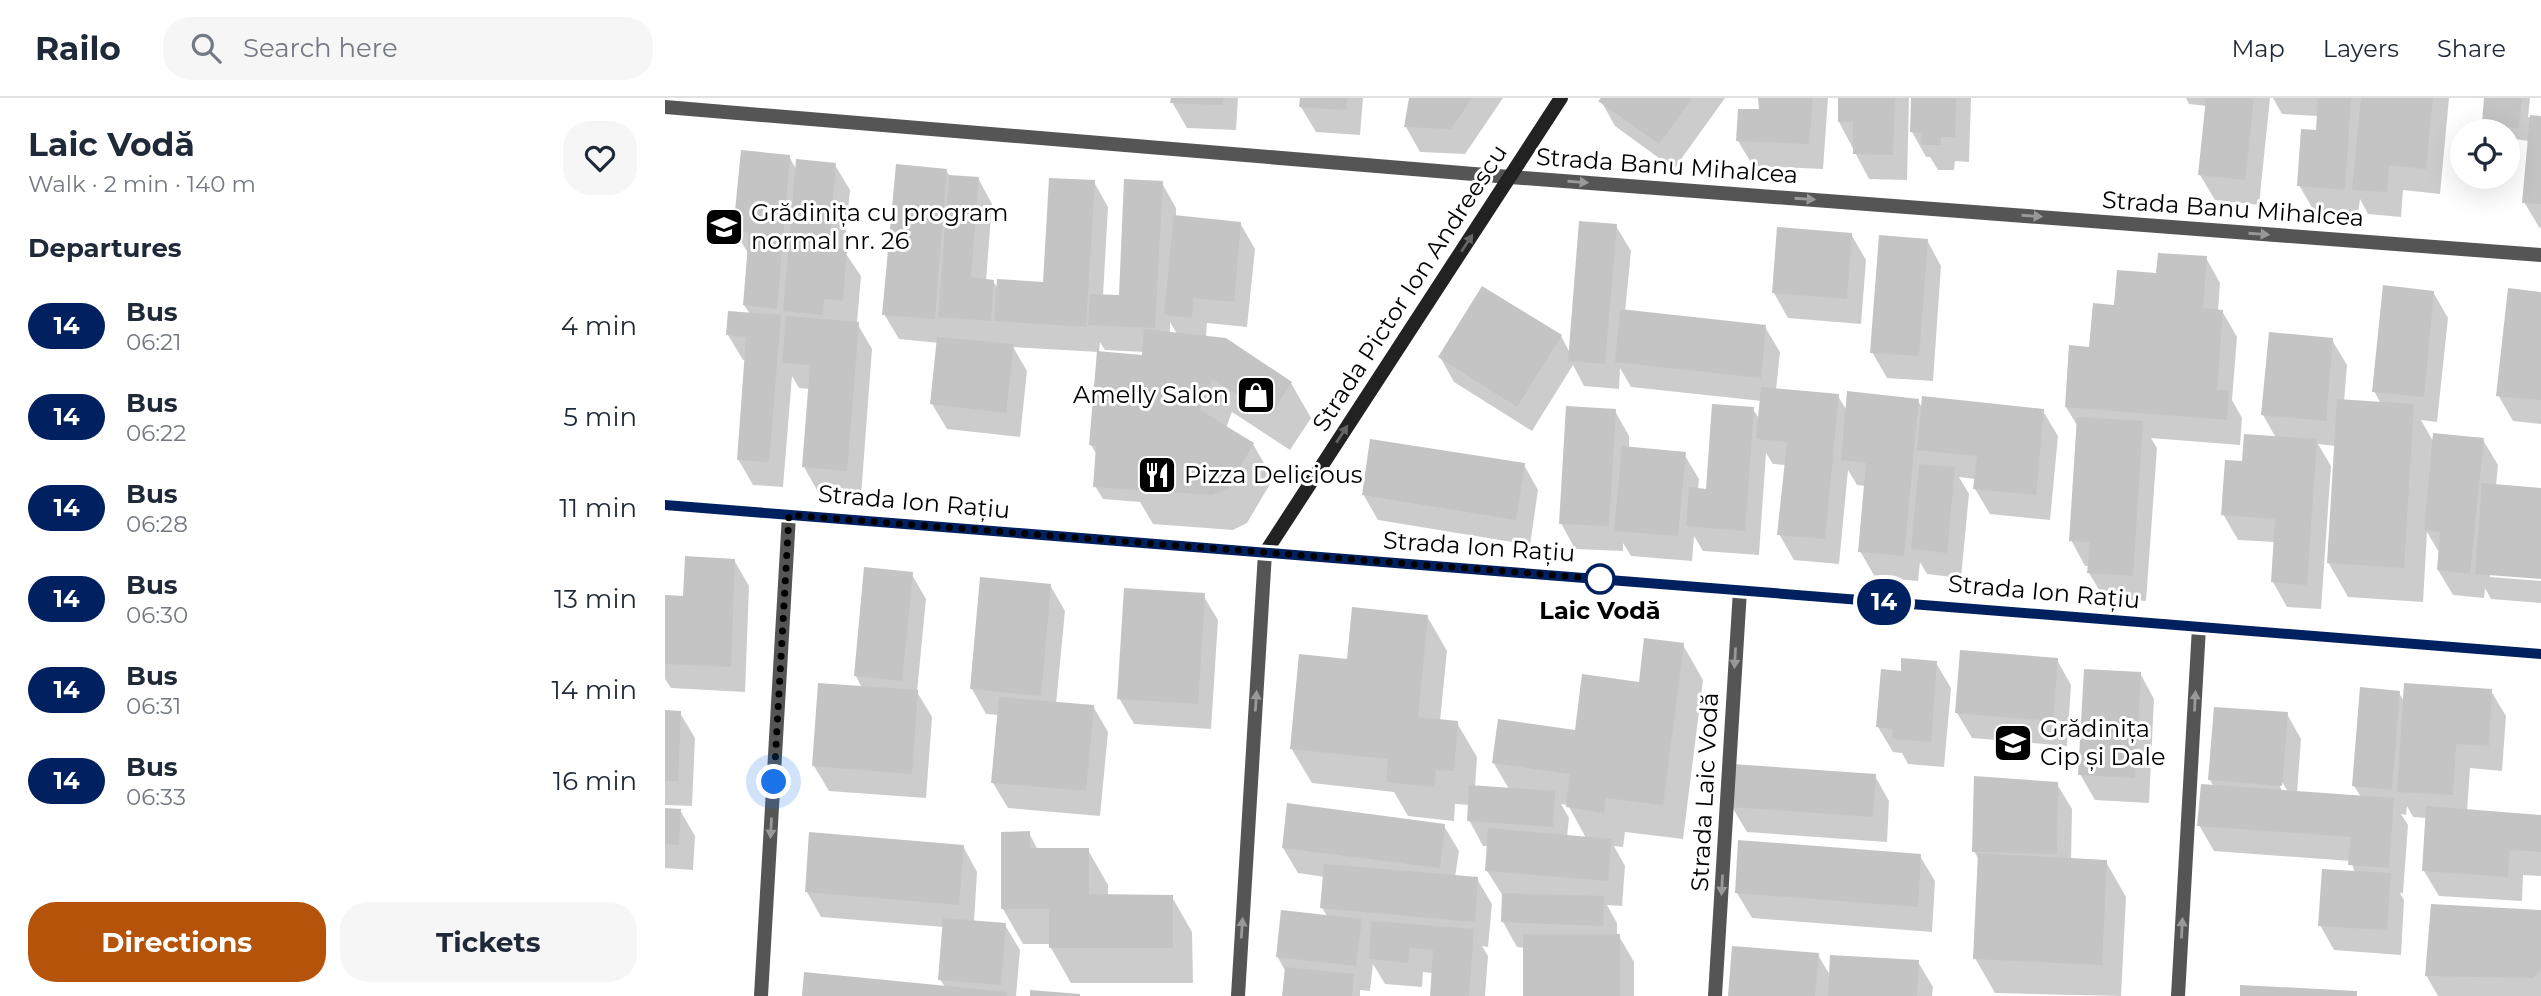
<!DOCTYPE html>
<html lang="en">
<head>
<meta charset="utf-8">
<style>
	body { margin:0; font-family:Montserrat,sans-serif; background:#f6f6f7; color:#1f2937; height:100vh; display:flex; flex-direction:column; font-size:26px; white-space:nowrap }
	* { box-sizing:border-box; margin:0 }
	p { font-size:23px; color:#747a83 }
	.icon { flex:none; width:38px; height:38px; fill:none; stroke:currentColor; stroke-width:2; stroke-linecap:round; stroke-linejoin:round }
	.map { position:relative; flex:1; overflow:hidden }
	.drawer { display:flex; flex-direction:column; background:#fff; width:665px }
	.drawer>* { flex:none }
	.badge { padding:0 14px; border-radius:23px; font-size:24px; line-height:46px }
	.controls { position:absolute; left:1785px; top:21px; display:grid; gap:14px }
	.controls a { display:grid; place-items:center; width:70px; height:70px; border-radius:50%; background:#fff; box-shadow:0 7px 28px #0002; font-size:35px }
	.you { position:absolute; width:35px; height:35px; margin:-18px; border:5px solid #fff; border-radius:50%; background:#1a73e8; box-shadow:0 0 0 10px #1a73e833 }
	.map>.badge { position:absolute; translate:-50% -50%; box-shadow:0 0 0 4px #fff }
	h2 { padding:0 28px; font-size:26px; line-height:63px }
	.round { display:grid; place-items:center; flex:none; width:74px; height:74px; border-radius:28px; background:#f6f6f7 }
	.headline { display:flex; align-items:center; justify-content:space-between; height:119px; padding:0 28px }
	h1 { font-size:33px; font-weight:700; line-height:52px }
	.cta { display:flex; gap:14px; margin-top:auto; padding:14px 28px }
	.cta a { flex:1; height:80px; border-radius:28px; background:#b45309; color:#fff; font-size:28px; font-weight:700; line-height:80px; text-align:center }
	.cta a+a { background:#f6f6f7; color:#1f2937 }
	ul { padding:0; list-style:none }
	li { display:flex; align-items:center; gap:21px; height:91px; padding:0 28px }
	li div { flex:1 }
	li b { display:block; font-size:26px }
	li em { font-style:normal }
	li .badge { min-width:77px; font-weight:700; text-align:center }
	header { display:flex; align-items:center; gap:42px; box-sizing:border-box; height:98px; padding:0 35px; background:#fff; border-bottom:2px solid #e0e1e3 }
	header strong { font-size:33px }
	nav { display:flex; gap:38px; margin-inline-start:auto; font-size:24px }
	.search { width:490px; height:63px; background:#f6f6f7; display:flex; align-items:center; gap:18px; box-sizing:border-box; padding:0 24px; border-radius:28px; color:#747a83; font-size:26px }
	main { display:flex; flex:1; min-height:0 }
	.map>svg:first-child { display:block }
	.shadow { fill:#0003; fill-rule:evenodd }
	.building { fill:#c4c4c4 }
	.lines { fill:none; stroke-linecap:round; stroke-linejoin:round }
	.street { stroke:#555; stroke-width:14 }
	.secondary { stroke:#222; stroke-width:14 }
	.oneway { fill:#999 }
	.oneway2 { fill:#646464 }
	.line-casing { stroke:#fff; stroke-width:16 }
	.line { stroke:#002060; stroke-width:10 }
	.walk { stroke:#000; stroke-width:7; stroke-dasharray:0 12.6 }
	.stop-dot { fill:#fff; stroke:#002060; stroke-width:3.5 }
	.labels { text-anchor:middle; stroke-width:6; stroke-linejoin:round; paint-order:stroke }
	.street-label { font-size:24px; fill:#000; stroke:#fff }
	.poi-label { font-size:24px; fill:#000; stroke:#fff; text-anchor:start }
	.stop-label { font-size:24px; font-weight:bold; fill:#000; stroke:#fff }
</style>
</head>
<body>
<header>
<strong>Railo</strong>
<div class="search"><svg class="icon" aria-label="search" viewBox="0 0 24 24"><circle cx="10" cy="10" r="6"/><path d="M15 15l6 6"/></svg>Search here</div>
<nav><a>Map</a><a>Layers</a><a>Share</a></nav>
</header>
<main>
<section class="drawer">
<div class="headline"><div><h1>Laic Vodă</h1><p>Walk · 2 min · 140 m</p></div><a class="round"><svg class="icon" aria-label="heart" viewBox="0 0 24 24"><path d="M12 20l-8-8c-3-5 5-10 8-4 3-6 11-1 8 4z"/></svg></a></div>
<h2>Departures</h2>
<ul>
<li><span class="badge" style="background:#002060;color:#fff">14</span><div><b>Bus</b><p>06:21</p></div><em>4 min</em></li>
<li><span class="badge" style="background:#002060;color:#fff">14</span><div><b>Bus</b><p>06:22</p></div><em>5 min</em></li>
<li><span class="badge" style="background:#002060;color:#fff">14</span><div><b>Bus</b><p>06:28</p></div><em>11 min</em></li>
<li><span class="badge" style="background:#002060;color:#fff">14</span><div><b>Bus</b><p>06:30</p></div><em>13 min</em></li>
<li><span class="badge" style="background:#002060;color:#fff">14</span><div><b>Bus</b><p>06:31</p></div><em>14 min</em></li>
<li><span class="badge" style="background:#002060;color:#fff">14</span><div><b>Bus</b><p>06:33</p></div><em>16 min</em></li>
</ul>
<div class="cta"><a>Directions</a><a>Tickets</a></div>
</section>
<div class="map">
<svg width="1876" height="898" viewBox="0 0 1876 898">
	<rect width="100%" height="100%" fill="#fff"/>
	<path class="shadow" d="M507 0H573L571 32 522 30 507 4Z
		M637 0H698L695 37 651 34 636 9Z
		M746 0H838L800 56 755 54 741 29Z
		M938 0H1060L1009 71 950 28 936 3Z
		M1095 0H1163L1158 71 1088 68 1073 43 1096 13Z
		M1175 0H1244L1242 82 1204 81 1174 24Z
		M1248 0H1306L1304 64 1290 63 1289 72H1273L1265 59H1261L1247 34Z
		M1521 0H1605L1594 107 1550 102 1535 77 1542 8 1524 6Z
		M1608 0H1784L1775 96 1738 92 1736 119 1703 116 1695 101 1693 116 1649 113 1634 87 1652 34 1653 18 1617 16Z
		M1821 0H1865L1863 19 1876 20V130L1874 129 1859 104 1864 43 1843 40V33H1823L1818 26Z
		M124 58 132 73 170 67 185 92 179 153 196 178 192 225 207 251 196 398 153 394 139 369 145 291 134 290 127 278 118 389 88 387 73 361 81 262H78L63 237 85 216 79 207 84 157 70 133Z
		M281 73 285 78 313 80 327 106 321 183H328L333 191 380 186 429 84 443 109 438 198 456 199 497 85 511 110V119L575 125 590 151 582 229 542 225 541 239 626 285 646 320 625 352 567 314 561 330 588 346 608 381 582 425 568 432 488 426 475 404 438 401 430 388 432 357 426 347 434 254 348 249 362 273 355 339 282 331 267 306 274 245 234 241 219 216ZM505 224 512 236 505 235ZM435 244 440 252 479 254 476 259 434 255Z
		M951 128 966 153 960 214 1100 229 1115 254 1111 292 1173 298 1182 313 1253 303 1258 311 1378 313 1393 338 1385 422 1325 416 1310 391 1311 381 1294 379 1304 396 1296 480 1262 476 1255 464 1253 483 1210 479 1195 453 1201 388 1192 387 1183 372 1174 466 1129 462 1114 436 1121 367 1108 366 1101 355 1094 457 1038 453 1029 438 1027 463 966 458 958 445V453L910 451 896 425 950 313 964 338V351L1019 356 1034 381 1033 392H1042L1088 311 1095 322 1097 303 966 289 955 270 954 291 919 288 908 267 867 333 789 284 775 259 896 238 905 255Z
		M1186 136 1201 162 1196 226 1123 220 1109 195Z
		M1262 142 1276 168 1268 283 1222 280 1207 254Z
		M1541 160 1555 185 1553 213H1557L1572 239 1567 302 1577 320 1575 347 1486 340 1492 350 1481 503 1439 500 1424 475 1425 468H1420L1406 442 1413 329 1401 309 1426 251 1451 209 1493 177Z
		M1768 194 1783 220 1772 324 1756 322 1769 345 1818 342 1833 367 1831 388 1876 392V479L1825 475V479L1876 483V505L1826 501 1820 490 1819 500 1788 497 1773 472 1775 456 1762 434 1758 504 1683 499 1663 464 1671 348 1653 346 1666 368 1656 511 1622 509 1608 484 1610 444 1573 442 1558 416 1579 365 1611 340 1598 317 1667 242 1682 267 1679 304 1716 306 1709 293Z
		M1876 196V326L1848 323 1833 297Z
		M859 367 873 392 865 447 713 422 698 396Z
		M69 462 84 488 80 594 6 590 0 581V499L20 500Z
		M246 475 261 501 252 594 267 619 261 700 164 693 149 668 197 590 191 578Z
		M385 487 400 513 391 606 428 608 443 634 435 718 343 710 328 685 334 617 321 616 307 591Z
		M538 497 553 522 546 631 469 626 454 600Z
		M762 518 782 553 775 623 792 625 812 659 810 689 844 691 828 664 911 634 975 586 1018 547 1038 582 1018 741 960 734 958 749 949 748 960 768 957 808 942 807 952 825V838H954L969 864V898H860V850L852 849 838 824V798L822 773 824 748H818L804 722 805 707 790 706 789 723 743 718 729 694 647 685 626 650 684 563ZM896 706 903 707 921 740 902 739 904 720Z
		M1392 562 1406 587 1402 648 1307 640 1292 615Z
		M1271 565 1286 590 1279 669 1243 666 1237 655 1228 654 1213 629 1238 575Z
		M1475 575 1489 601 1484 705 1430 702 1415 676Z
		M1826 593 1841 618 1837 673 1805 670 1802 713 1876 718V778L1858 777 1857 803 1774 798 1759 773 1762 720 1748 719 1742 708 1741 717 1736 716 1743 727 1738 795H1735L1739 802 1736 857 1669 852 1655 827 1690 775 1686 763 1549 753 1534 727 1549 689 1545 682 1622 616 1636 641 1632 695 1696 699 1689 688 1734 595 1740 605ZM1614 679 1623 694H1618L1611 681Z
		M0 614 15 615 30 640 27 708 0 707Z
		M1210 678 1224 703 1222 744 1082 734 1067 709Z
		M1392 686 1407 711 1406 762 1441 764 1461 799 1456 898 1330 895 1310 860 1315 764 1309 753Z
		M0 711 15 712 30 738 28 772 0 770Z
		M779 728 794 753 790 779 812 781 827 806 823 849 817 848 823 858 820 898H767L768 875 758 874 757 889 720 886 708 866 705 893 695 892V898H619L621 874 612 858 663 819 657 810 660 779 633 775 618 750Z
		M364 735 373 752H423L443 787V798L507 799 527 834 528 885H406L386 850V846H358L338 811Z
		M298 748 312 774 309 824 340 827 355 852 351 898H139L280 889 275 881 279 829 156 819 142 794Z
		M1255 758 1270 783 1267 834 1087 820 1072 795Z
		M1876 814V898H1773L1761 877Z
		M1153 857 1166 879 1253 864 1268 889 1267 898H1065Z"/>
	<path class="building" d="M506 0H558L557 7 505 5Z
		M635 0H682L681 12 634 9Z
		M744 0H807L786 31 739 29Z
		M936 0H1027L994 46 933 3Z
		M1093 0H1148L1144 46 1071 43 1073 11H1094Z
		M1173 0H1230L1228 57 1188 56V24H1173Z
		M1246 0H1291L1290 39H1276V47H1256L1257 35 1245 34Z
		M1541 0H1589L1580 82 1533 77Z
		M1653 0H1686L1680 92 1632 88 1636 31 1651 32Z
		M1696 0H1768L1761 71 1724 67 1722 94 1687 92Z
		M1819 0H1857L1854 30 1817 26Z
		M1865 17 1876 18V106L1857 105Z
		M76 52 125 57 112 211 78 207 84 134 68 133Z
		M131 61 171 65 164 149 182 151 178 203 159 201 158 217 118 213Z
		M231 66 282 71 270 221 217 217Z
		M284 77 314 79 306 179 329 182 326 223 273 219Z
		M384 80 430 82 421 229 329 223 332 181 378 184Z
		M459 81 498 83 490 230 423 227 425 196 454 197Z
		M509 117 576 124 569 204 528 200 527 220 499 217Z
		M914 123 952 126 940 266 903 263Z
		M1112 129 1187 135 1182 201 1107 195Z
		M1214 137 1263 141 1254 258 1205 255Z
		M1493 155 1542 158 1538 210 1558 212 1552 292 1564 293 1562 322 1400 309 1404 247 1424 249 1428 205 1449 207 1452 172 1491 175Z
		M1718 187 1769 193 1759 299 1707 294Z
		M817 188 897 237 852 309 773 259Z
		M1843 190 1876 194V302L1831 298Z
		M955 211 1101 227 1096 280 950 264Z
		M63 213 116 217 104 364 72 362 81 239 61 237Z
		M121 218 194 224 182 373 137 369 145 267 117 265Z
		M479 231 561 240 627 284 605 318 547 281 535 312 589 345 563 390 547 397 428 389 431 348 424 347 432 253 477 257Z
		M1604 234 1668 240 1661 323 1596 317Z
		M272 239 349 246 341 315 265 306Z
		M1096 289 1174 296 1160 441 1112 437 1122 344 1091 341Z
		M1182 293 1254 301 1239 458 1193 454 1201 365 1176 362Z
		M1257 298 1379 311 1371 397 1308 391 1312 358 1252 352Z
		M1672 301 1749 306 1739 470 1662 465Z
		M1047 306 1089 309 1080 433 1021 428 1024 389 1041 391Z
		M901 308 951 311 944 428 894 426Z
		M1412 319 1478 323 1468 478 1422 475 1425 444 1404 443Z
		M1768 335 1819 340 1805 476 1772 472 1775 434 1759 432Z
		M1579 336 1652 341 1642 487 1606 484 1610 421 1556 417 1560 362 1577 363Z
		M705 341 860 365 851 422 697 397Z
		M957 348 1021 354 1013 438 949 433Z
		M1254 366 1290 369 1282 455 1246 451Z
		M1817 385 1876 390V481L1810 476Z
		M20 458 70 461 66 569 0 566V497L18 498Z
		M199 469 248 474 237 583 189 578Z
		M315 479 386 486 376 598 305 591Z
		M459 490 540 495 533 606 452 601Z
		M687 509 763 517 753 619 793 623 789 673 771 672 769 689 721 684 723 661 625 651 634 556 682 561Z
		M979 540 1019 545 998 707 941 700 939 715 901 709 905 676 827 665 833 621 910 632 917 576 974 584Z
		M1295 552 1393 560 1388 623 1290 615Z
		M1236 560 1272 563 1266 644 1227 641 1228 631 1211 629 1216 571 1236 573Z
		M1419 571 1476 574 1470 680 1413 677Z
		M153 585 253 592 247 676 147 668Z
		M1739 585 1827 591 1824 648 1791 646 1788 697 1732 694Z
		M1695 589 1735 593 1727 692 1687 688Z
		M334 599 429 607 421 693 326 685Z
		M1549 609 1623 614 1617 688 1543 682Z
		M0 612 16 613 13 683H0Z
		M1068 666 1211 676 1208 719 1065 709Z
		M1309 678 1393 684 1392 756 1307 754Z
		M1536 686 1729 700 1724 770 1683 767 1686 739 1532 728Z
		M804 687 890 693 888 729 802 723Z
		M622 705 780 726 775 770 617 750Z
		M1761 708 1876 717V754L1845 752 1843 779 1757 773Z
		M0 710 16 711 14 747 0 746Z
		M823 730 947 741 943 783 820 773Z
		M365 733V750H424V796L508 797V850H384V811H336V734Z
		M144 734 299 747 294 807 140 794Z
		M1073 742 1256 756 1253 809 1070 795Z
		M1313 755 1442 762 1437 867 1308 861Z
		M659 766 813 779 810 824 655 810Z
		M1657 771 1726 775 1722 832 1653 828Z
		M837 795 939 798 938 828 836 824Z
		M1766 806 1876 812V873L1868 880 1760 878Z
		M616 812 697 821 691 868 611 859Z
		M278 820 341 825 336 887 273 882Z
		M706 823 809 831 804 898H765L768 852 744 850 743 865 704 861Z
		M858 836H955V898H858Z
		M1067 848 1154 855 1150 898H1063Z
		M1165 857 1254 862 1252 898H1163Z
		M620 869 689 876 687 898H617Z
		M139 874 343 894 342 898H137Z
		M1575 887 1692 893V898H1575Z
		M365 892 415 896V898H365Z"/>
	<g class="lines">
		<path class="street" d="M0 9 845 79 1876 157
			M96 898 124 417
			M573 898 600 455
			M1050 898 1075 492
			M1513 898 1534 529"/>
		<path class="secondary" d="M0 407 1876 556
			M600 455 896 0"/>
	</g>
	<defs><path id="oneway-solid" d="M-6-.8H1V-3.2L6.5 0L1 3.2V.8H-6Z" transform="scale(1.75)"/></defs>
	<g class="oneway">
		<use href="#oneway-solid" transform="translate(913 84) rotate(4)"/>
		<use href="#oneway-solid" transform="translate(1140 101) rotate(4)"/>
		<use href="#oneway-solid" transform="translate(1367 118) rotate(4)"/>
		<use href="#oneway-solid" transform="translate(1594 136) rotate(4)"/>
		<use href="#oneway-solid" transform="translate(1070 560) rotate(93)"/>
		<use href="#oneway-solid" transform="translate(591 603) rotate(-86)"/>
		<use href="#oneway-solid" transform="translate(1530 603) rotate(-87)"/>
		<use href="#oneway-solid" transform="translate(106 730) rotate(93)"/>
		<use href="#oneway-solid" transform="translate(1057 787) rotate(93)"/>
		<use href="#oneway-solid" transform="translate(577 830) rotate(-86)"/>
		<use href="#oneway-solid" transform="translate(1517 830) rotate(-87)"/>
	</g>
	<g class="oneway2">
		<use href="#oneway-solid" transform="translate(802 145) rotate(-57)"/>
		<use href="#oneway-solid" transform="translate(677 336) rotate(-57)"/>
	</g>
	<g class="lines">
		<g class="line-casing">
			<path id="line" d="M0 407 1876 556"/>
		</g>
		<use href="#line" class="line"/>
		<path class="walk" d="M109 684 124 417 938 481H935"/>
	</g>
	<defs>
		<g id="school-square" transform="scale(2.0125)"><rect x="-9" y="-9" width="18" height="18" rx="4" fill="#000" stroke="#fff"/><path d="M0-5L7-2L0 1L-7-2ZM-4 1L0 2.5L4 1V4Q0 6-4 4Z" fill="#fff"/></g>
		<g id="shop-square" transform="scale(2.0125)"><rect x="-9" y="-9" width="18" height="18" rx="4" fill="#000" stroke="#fff"/><path d="M-5-2.5h2.3a2.7 3.5 0 0 1 5.4 0H5L5.5 6h-11ZM-1.5-2.5h3a1.5 2.3 0 0 0-3 0Z" fill="#fff"/></g>
		<g id="restaurant-square" transform="scale(2.0125)"><rect x="-9" y="-9" width="18" height="18" rx="4" fill="#000" stroke="#fff"/><path d="M-5-6h1v4h1v-4h1v4h1v-4h1v5L-1.5 .5V6h-2V.5L-5-1ZM5-6V6H3V1.5H1.5Q1.5-4 5-6Z" fill="#fff"/></g>
	</defs>
	<g fill-rule="evenodd">
		<use href="#school-square" x="59" y="129"/>
		<use href="#shop-square" x="591" y="297"/>
		<use href="#restaurant-square" x="492" y="377"/>
		<use href="#school-square" x="1348" y="645"/>
	</g>
	<circle class="stop-dot" cx="935" cy="481" r="14"/>
	<g class="labels">
		<g class="street-label">
			<text transform="translate(1002 68) rotate(4)" y="8">Strada Banu Mihalcea</text>
			<text transform="translate(1568 111) rotate(4)" y="8">Strada Banu Mihalcea</text>
			<text transform="translate(745 190) rotate(-57)" y="8">Strada Pictor Ion Andreescu</text>
			<text transform="translate(249 404) rotate(5)" y="8">Strada Ion Rațiu</text>
			<text transform="translate(814 449) rotate(4)" y="8">Strada Ion Rațiu</text>
			<text transform="translate(1379 494) rotate(5)" y="8">Strada Ion Rațiu</text>
			<text transform="translate(1040 694) rotate(-87)" y="8">Strada Laic Vodă</text>
		</g>
		<g class="poi-label">
			<text x="86" y="123">Grădinița cu program<tspan x="86" dy="28">normal nr. 26</tspan></text>
			<text x="564" y="305" text-anchor="end">Amelly Salon</text>
			<text x="519" y="385">Pizza Delicious</text>
			<text x="1375" y="639">Grădinița<tspan x="1375" dy="28">Cip și Dale</tspan></text>
		</g>
		<g class="stop-label">
			<text x="935" y="521">Laic Vodă</text>
		</g>
	</g>
</svg>
<div class="controls">
<a><svg class="icon" aria-label="locate" viewBox="0 0 24 24"><circle cx="12" cy="12" r="6"/><path d="M12 2v4M12 18v4M2 12h4M18 12h4"/></svg></a>
</div>
<div class="you" style="left:109px;top:684px"></div>
<b class="badge" style="left:1219px;top:504px;background:#002060;color:#fff">14</b>
</div>
</main>
</body>
</html>
